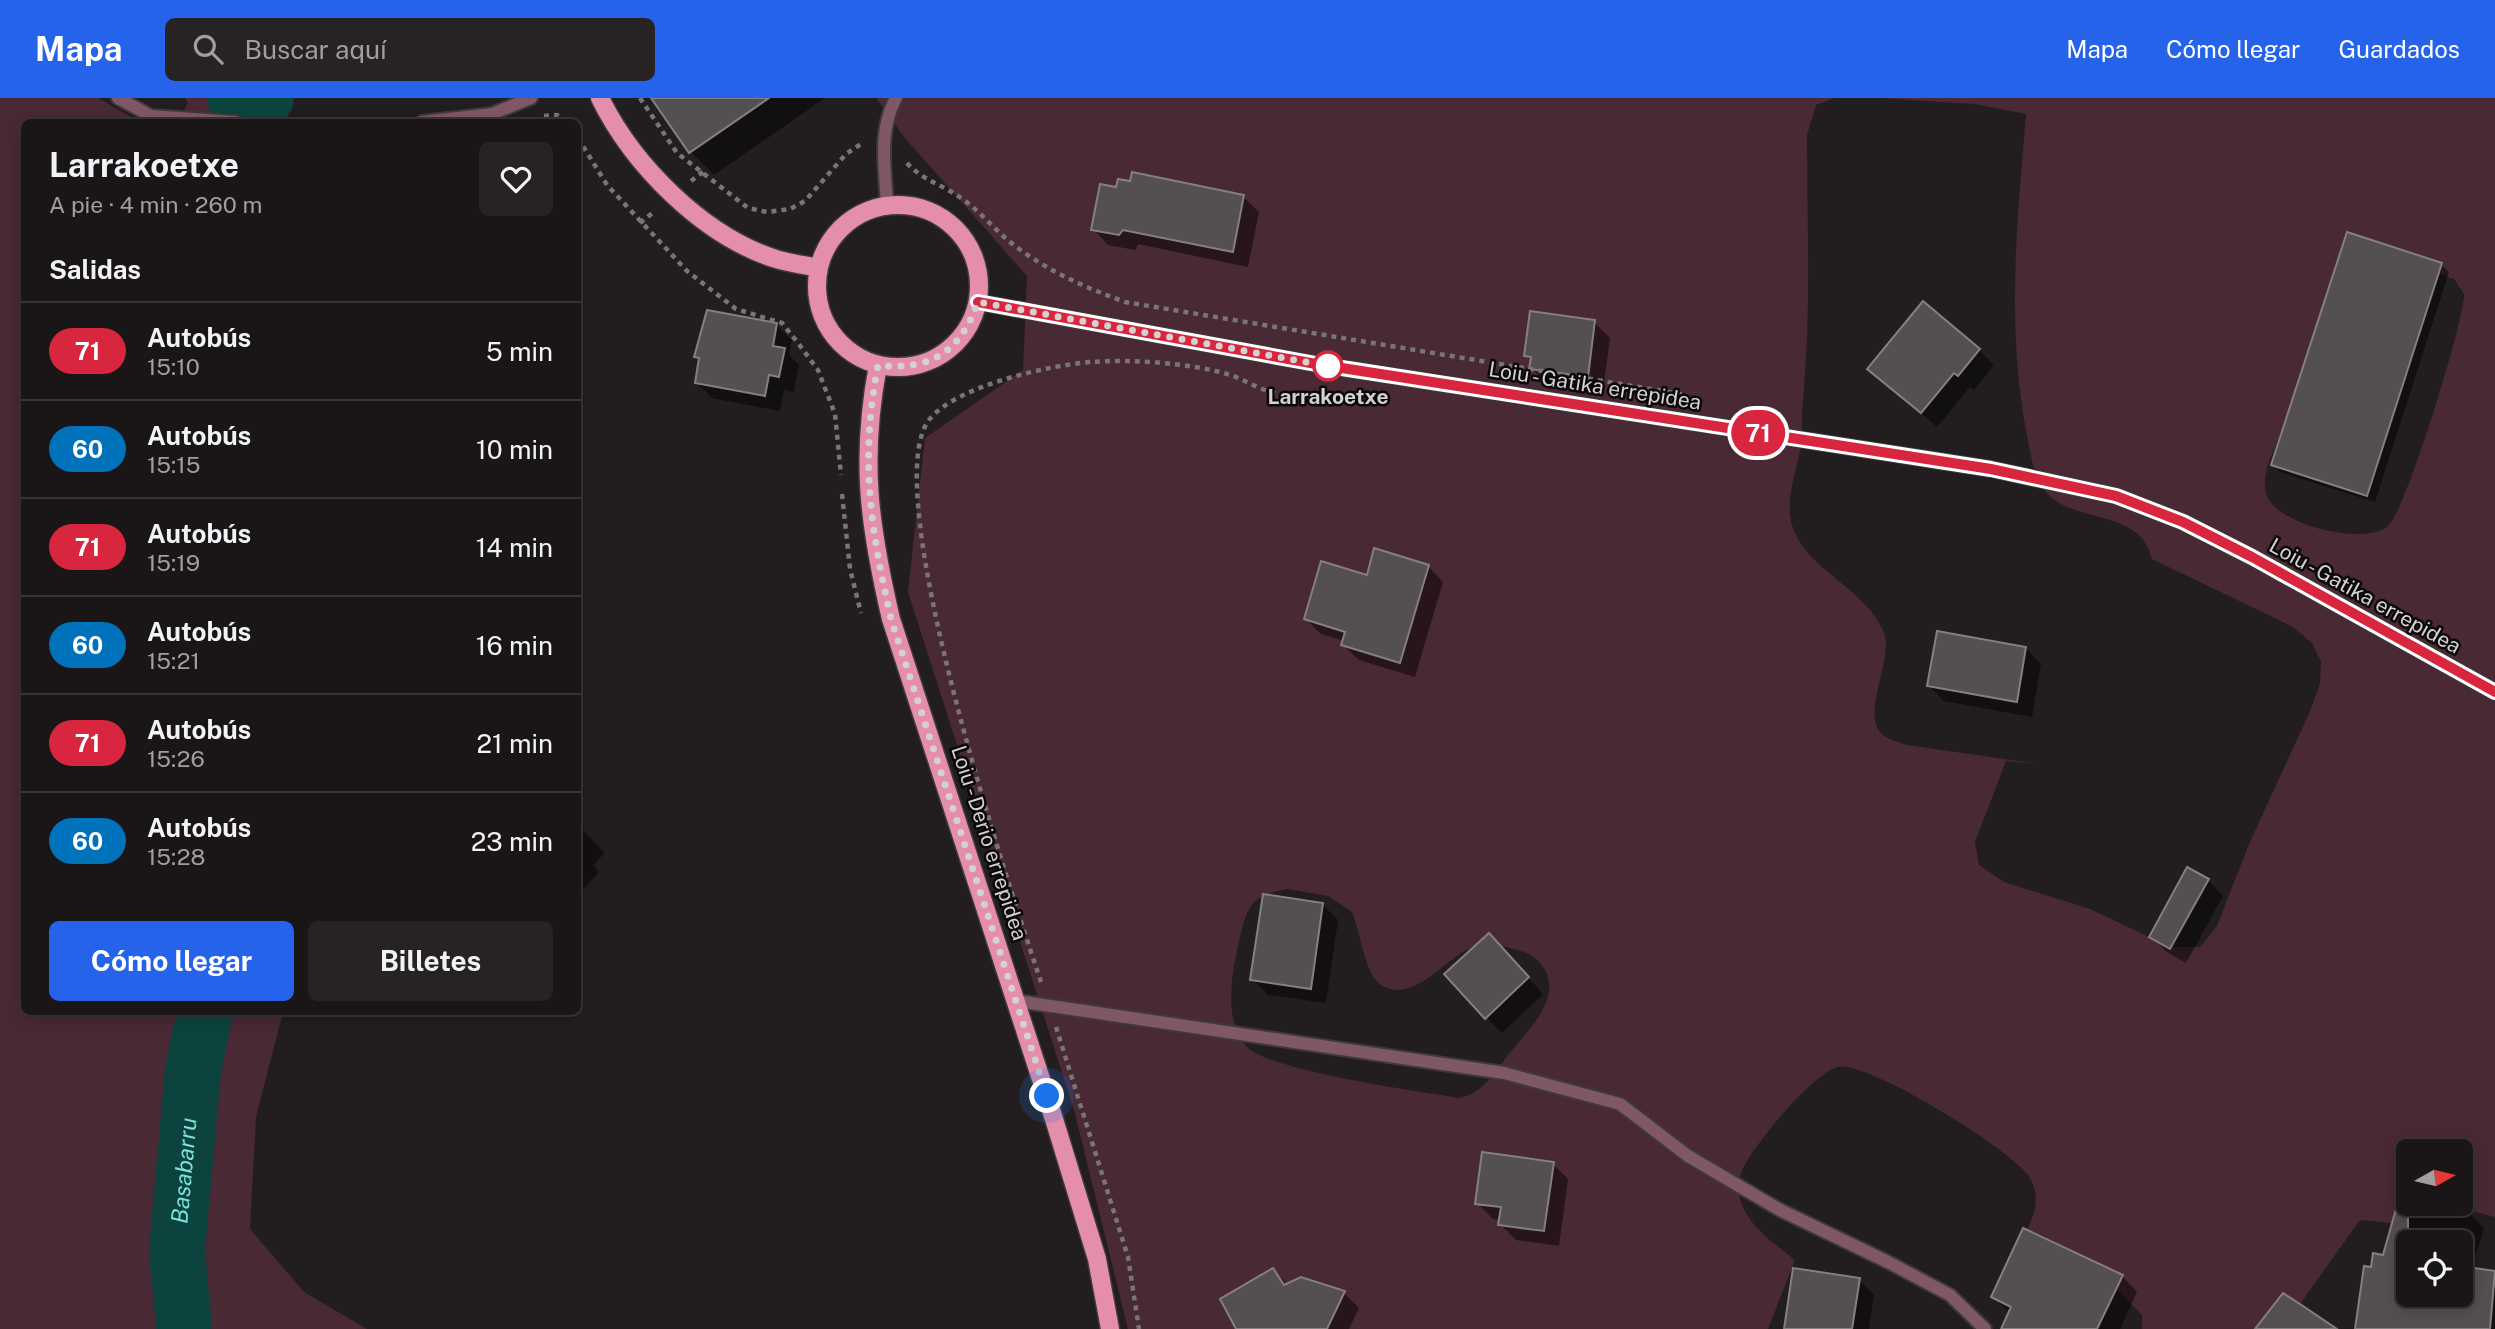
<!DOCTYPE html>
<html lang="es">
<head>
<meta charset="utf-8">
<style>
	body { margin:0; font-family:"Public Sans",sans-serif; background:#272324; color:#f1f3f6; height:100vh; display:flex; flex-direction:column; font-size:26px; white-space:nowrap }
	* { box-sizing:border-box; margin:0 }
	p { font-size:23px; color:#9f9fa1 }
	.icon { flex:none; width:38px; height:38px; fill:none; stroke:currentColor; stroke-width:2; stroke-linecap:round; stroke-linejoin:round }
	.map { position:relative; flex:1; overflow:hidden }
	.sheet { position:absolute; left:21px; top:21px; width:560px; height:896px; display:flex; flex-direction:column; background:#1a1617; border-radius:10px; box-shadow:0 4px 18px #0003,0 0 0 2px #383536 }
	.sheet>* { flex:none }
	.badge { padding:0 14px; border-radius:23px; font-size:24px; line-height:46px }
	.needle { width:46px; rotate:82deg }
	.fabs { position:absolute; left:2396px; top:1041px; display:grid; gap:14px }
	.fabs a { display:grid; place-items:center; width:77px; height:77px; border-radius:10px; background:#1a1617; box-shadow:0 4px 18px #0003,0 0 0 2px #383536; font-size:35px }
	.you { position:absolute; width:35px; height:35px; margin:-18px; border:5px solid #fff; border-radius:50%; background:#1a73e8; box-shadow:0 0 0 10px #1a73e833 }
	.map>.badge { position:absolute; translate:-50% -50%; box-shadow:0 0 0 4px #fff }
	h2 { padding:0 28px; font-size:26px; line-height:63px }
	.round { display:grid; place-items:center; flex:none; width:74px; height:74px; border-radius:10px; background:#272324 }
	.headline { display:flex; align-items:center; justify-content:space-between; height:119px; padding:0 28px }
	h1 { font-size:33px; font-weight:700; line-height:52px }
	.button { display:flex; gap:14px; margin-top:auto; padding:14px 28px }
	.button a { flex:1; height:80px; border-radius:10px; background:#2563eb; color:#fff; font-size:28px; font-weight:700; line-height:80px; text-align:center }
	.button a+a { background:#272324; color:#f1f3f6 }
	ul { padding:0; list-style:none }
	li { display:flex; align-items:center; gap:21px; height:98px; padding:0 28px; border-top:2px solid #383536 }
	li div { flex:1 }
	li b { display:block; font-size:26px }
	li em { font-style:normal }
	li .badge { min-width:77px; font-weight:700; text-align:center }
	header { display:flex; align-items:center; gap:42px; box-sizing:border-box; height:98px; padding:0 35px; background:#2563eb; color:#fff }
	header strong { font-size:33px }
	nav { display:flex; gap:38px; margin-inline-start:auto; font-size:24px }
	.search { width:490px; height:63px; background:#272324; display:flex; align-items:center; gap:18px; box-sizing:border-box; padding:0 24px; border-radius:10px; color:#9f9fa1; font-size:26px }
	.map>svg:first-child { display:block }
	.green { fill:#492934; fill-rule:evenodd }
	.shadow { fill:#0007; fill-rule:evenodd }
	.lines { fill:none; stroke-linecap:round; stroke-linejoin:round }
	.river { stroke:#0c433e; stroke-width:56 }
	.building { fill:#544f51; stroke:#857f81; stroke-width:2 }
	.lane-casing { stroke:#3e3a3c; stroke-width:16 }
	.secondary-casing { stroke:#3e3a3c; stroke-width:18 }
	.primary-casing { stroke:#3e3a3c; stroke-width:21 }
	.path { stroke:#797577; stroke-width:4.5; stroke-dasharray:5 5; stroke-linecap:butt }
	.lane { stroke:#805765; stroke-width:12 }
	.secondary { stroke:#b8768d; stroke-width:14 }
	.primary { stroke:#e48eac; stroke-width:18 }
	.line-casing { stroke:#fff; stroke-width:16 }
	.line { stroke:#d7263d; stroke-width:10 }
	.walk { stroke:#d4d1d2; stroke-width:7; stroke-dasharray:0 12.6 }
	.stop-dot { fill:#fff; stroke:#d7263d; stroke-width:3.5 }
	.labels { text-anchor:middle; stroke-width:5; stroke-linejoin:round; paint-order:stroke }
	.street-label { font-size:21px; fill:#d4d1d2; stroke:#0a0809 }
	.stop-label { font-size:21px; font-weight:bold; fill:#d4d1d2; stroke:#0a0809 }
	.water-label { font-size:23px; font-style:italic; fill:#7be4d7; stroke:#0a0809 }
</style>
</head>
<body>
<header>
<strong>Mapa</strong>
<div class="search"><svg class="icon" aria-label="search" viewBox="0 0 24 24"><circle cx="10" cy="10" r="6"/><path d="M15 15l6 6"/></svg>Buscar aquí</div>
<nav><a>Mapa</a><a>Cómo llegar</a><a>Guardados</a></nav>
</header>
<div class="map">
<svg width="2495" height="1231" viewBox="0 0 2495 1231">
	<rect width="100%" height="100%" fill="#221d1f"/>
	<path class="green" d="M0 0H98L140 24H24V914H283L256 1019 250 1131 304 1194 367 1231H0Z
		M185 0H286L289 24H179L188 4Z
		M876 0H1835L1816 7 1807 37C1807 121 1811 206 1804 290 1802 308 1802 325 1801 343 1799 370 1784 400 1792 427 1806 473 1867 490 1884 535 1894 563 1859 617 1883 637 1889 642 1899 644 1907 647L2039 666 2006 663 1975 744 1979 767 2004 784 2090 811 2170 849H2200L2217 828 2249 746 2311 611 2320 585 2321 564 2312 545 2293 529 2152 461C2140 409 2072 427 2045 393 2033 379 2031 356 2027 338 2006 228 2017 126 2026 16L1975 6 1879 0H2495V1119L2446 1106H2460V1054H2408V1096L2401 1094 2391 1125 2360 1122 2300 1206 2283 1195 2265 1218V1231H2142V1217L2110 1184 2026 1134C2035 1116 2041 1098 2029 1079 2014 1053 1866 962 1838 969 1813 975 1752 1048 1742 1073 1738 1082 1737 1094 1741 1104 1750 1130 1774 1145 1795 1162L1768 1231H1128L1074 1012 908 494 925 340 1023 272 1027 178 904 39ZM2405 164 2454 181 2464 196C2464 224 2406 412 2388 428 2364 448 2282 428 2268 400 2263 390 2265 380 2267 369L2327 217ZM1288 791 1328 798 1352 814C1360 833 1365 877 1381 887 1416 909 1449 852 1480 847 1493 845 1504 848 1517 852 1529 855 1541 862 1546 874 1560 904 1525 935 1508 957 1494 975 1482 997 1458 1000 1418 993 1268 973 1246 948 1223 923 1232 873 1239 844 1247 809 1250 797 1288 791Z"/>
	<path class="shadow" d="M653 0H825L714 77 691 54Z
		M1118 92 1243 99 1259 114 1248 169 1138 146 1135 152 1108 147 1093 131Z
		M2441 167 2449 174 2375 404 2280 374 2273 366Z
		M1594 224 1610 240 1603 293 1547 285 1531 270 1532 263 1526 257Z
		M776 227 792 242 789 257 799 267 794 294 784 292 780 313 712 300 697 285 700 263 696 259Z
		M1979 252 1994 267 1974 292 1970 289 1937 329 1870 271Z
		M1428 468 1443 484 1415 579 1359 562 1343 547 1344 543 1321 536 1306 521 1368 479Z
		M2026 550 2041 566 2032 619 1944 603 1929 588Z
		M578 727 605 755 593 767 599 774 578 797Z
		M2208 782 2223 798 2186 865 2167 854 2151 839Z
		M1323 807 1338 822 1326 905 1268 897 1252 881Z
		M1504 853 1543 896 1502 935 1486 919Z
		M1553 1066 1568 1081 1559 1148 1516 1142 1500 1126 1501 1122 1493 1121 1477 1105Z
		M2408 1098V1106H2435L2471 1117 2484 1131 2471 1171 2495 1175V1231H2357L2372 1171 2384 1159ZM2408 1144H2460V1197H2408Z
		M1273 1172 1288 1187 1344 1195 1359 1210 1349 1231H1238Z
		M2122 1178 2137 1194 2120 1231H2004L2010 1215 1993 1199Z
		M1859 1182 1874 1197 1869 1231H1786Z"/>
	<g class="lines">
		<g class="river">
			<path d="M236 4 266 0"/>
			<path id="s1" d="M184 1231 177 1152 193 972 205 914"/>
		</g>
	</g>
	<path class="building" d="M651 0H769L689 55Z
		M1132 74 1244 97 1233 154 1123 132 1119 137 1091 132 1100 86 1116 89 1118 81 1130 83Z
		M2347 134 2442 165 2367 398 2271 367Z
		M1923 203 1980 251 1958 278 1954 275 1921 315 1867 271Z
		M707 212 777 225 773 248 785 250 779 279 769 277 765 298 695 285 699 260 694 259Z
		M1530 213 1595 222 1588 279 1529 271 1531 259 1524 258Z
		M1374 450 1429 467 1400 565 1341 547 1345 534 1304 521 1321 463 1367 477Z
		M1937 533 2026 549 2017 604 1927 588Z
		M2187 769 2209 781 2170 851 2149 839Z
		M1263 796 1323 805 1311 891 1250 882Z
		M1489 835 1529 879 1485 921 1444 876Z
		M1482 1054 1554 1064 1544 1133 1498 1127 1501 1109 1475 1106Z
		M2401 1093 2408 1094V1197H2460V1168L2495 1173 2490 1231H2355L2364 1168 2371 1169 2373 1155 2383 1157Z
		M2023 1130 2123 1177 2097 1231H2001L2011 1209 1991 1199Z
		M1273 1170 1284 1187 1301 1179 1345 1193 1327 1231H1236L1220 1201Z
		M1793 1170 1860 1180 1852 1231H1784Z
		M2283 1195 2300 1206 2337 1231H2255Z"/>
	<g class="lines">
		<g class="lane-casing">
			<path id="lane" d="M118 0 151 18 235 24
				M422 24 492 16 531 0
				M887 106C885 71 878 32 896 0
				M1017 903 1504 975 1620 1006 1688 1058 1780 1112 1888 1164 1950 1197 1985 1231"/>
		</g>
		<g class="secondary-casing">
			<path id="secondary" d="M978 204 1316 266 1991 371 2116 398 2183 424 2252 459 2495 594"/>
		</g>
		<g class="primary-casing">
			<path id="primary" d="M600 0C633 67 703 138 776 161 789 165 804 167 818 170
				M817 188a81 81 0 1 1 162 0a81 81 0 1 1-162 0Z
				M878 267C860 362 869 427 891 521L1054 1021 1097 1161 1110 1231"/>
		</g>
		<path class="path" d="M640 0 677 55 748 110 767 114 790 111 805 103 846 56 864 44
			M544 18 557 17 569 24
			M578 40 607 87 687 173 736 211 782 225 798 245 818 272 835 316 841 377
			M907 65C922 82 943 87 961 100 980 113 993 130 1010 144 1045 172 1084 189 1125 204L1687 297
			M691 83 704 73
			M640 125 655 113
			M842 396 850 471 861 515
			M1041 884C1011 794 876 391 929 322 955 288 1050 267 1091 264 1130 261 1190 265 1227 276 1242 280 1256 290 1271 294 1302 303 1333 306 1365 303
			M1056 929 1128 1159 1139 1231"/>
		<use href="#lane" class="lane"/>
		<use href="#secondary" class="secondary"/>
		<use href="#primary" class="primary"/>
	</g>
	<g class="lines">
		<g class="line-casing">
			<path id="line" d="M978 204 1316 266 1991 371 2116 398 2183 424 2252 459 2495 594"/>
		</g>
		<use href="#line" class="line"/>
		<path class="walk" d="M1047 998 891 521C870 427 860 363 878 267 931 273 960 254 978 204L1328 268"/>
	</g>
	<circle class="stop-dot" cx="1328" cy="268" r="14"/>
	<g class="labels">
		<g class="street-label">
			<text transform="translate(1595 288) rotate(9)" y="7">Loiu - Gatika errepidea</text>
			<text transform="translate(2365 498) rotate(29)" y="7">Loiu - Gatika errepidea</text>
			<text transform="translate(989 745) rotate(72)" y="7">Loiu - Derio errepidea</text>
		</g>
		<g class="stop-label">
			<text x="1328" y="306">Larrakoetxe</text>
		</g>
		<g class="water-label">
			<text dy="8" stroke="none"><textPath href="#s1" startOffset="159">Basabarru</textPath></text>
		</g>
	</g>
</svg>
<div class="fabs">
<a><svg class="needle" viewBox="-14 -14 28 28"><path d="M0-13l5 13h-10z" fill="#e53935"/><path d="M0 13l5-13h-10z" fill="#9f9fa1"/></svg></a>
<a><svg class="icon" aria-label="locate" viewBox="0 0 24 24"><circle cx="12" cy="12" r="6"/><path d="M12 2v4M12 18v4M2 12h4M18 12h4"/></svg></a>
</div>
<div class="you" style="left:1047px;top:998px"></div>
<b class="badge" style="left:1758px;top:335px;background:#d7263d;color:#fff">71</b>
<section class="sheet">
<div class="headline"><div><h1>Larrakoetxe</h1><p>A pie · 4 min · 260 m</p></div><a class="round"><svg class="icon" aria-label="heart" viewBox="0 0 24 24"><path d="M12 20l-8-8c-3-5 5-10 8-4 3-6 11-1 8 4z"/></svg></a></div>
<h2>Salidas</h2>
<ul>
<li><span class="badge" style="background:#d7263d;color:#fff">71</span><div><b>Autobús</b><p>15:10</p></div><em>5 min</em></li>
<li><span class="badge" style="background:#0072bc;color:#fff">60</span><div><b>Autobús</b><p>15:15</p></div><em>10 min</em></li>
<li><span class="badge" style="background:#d7263d;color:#fff">71</span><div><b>Autobús</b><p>15:19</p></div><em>14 min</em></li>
<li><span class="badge" style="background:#0072bc;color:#fff">60</span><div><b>Autobús</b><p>15:21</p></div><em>16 min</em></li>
<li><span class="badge" style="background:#d7263d;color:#fff">71</span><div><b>Autobús</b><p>15:26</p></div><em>21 min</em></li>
<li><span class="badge" style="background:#0072bc;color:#fff">60</span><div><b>Autobús</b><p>15:28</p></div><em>23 min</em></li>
</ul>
<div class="button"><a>Cómo llegar</a><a>Billetes</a></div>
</section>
</div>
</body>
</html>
